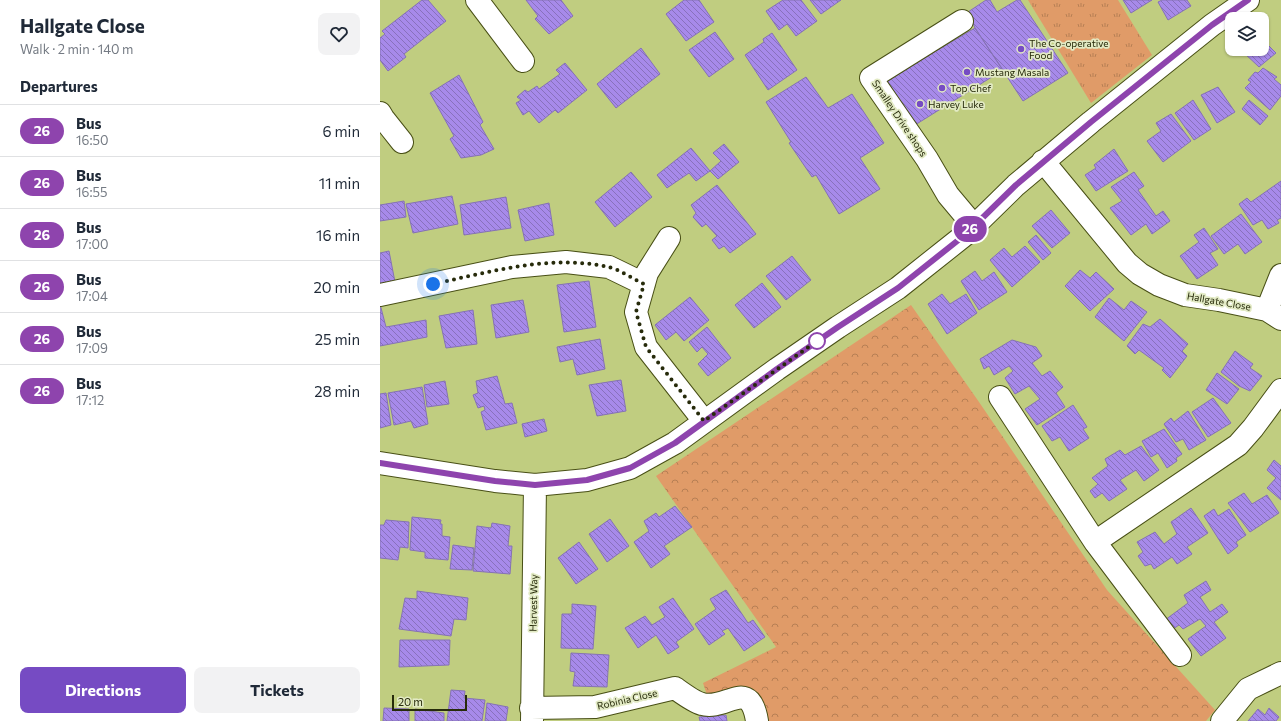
<!DOCTYPE html>
<html lang="en">
<head>
<meta charset="utf-8">
<style>
	body { margin:0; font-family:Commissioner,sans-serif; background:#f2f2f3; color:#1f2937; height:100vh; display:flex; flex-direction:column; font-size:15px; white-space:nowrap }
	* { box-sizing:border-box; margin:0 }
	p { font-size:13px; color:#747a83 }
	.icon { flex:none; width:22px; height:22px; fill:none; stroke:currentColor; stroke-width:2; stroke-linecap:round; stroke-linejoin:round }
	.map { position:relative; flex:1; overflow:hidden }
	.sheet { display:flex; flex-direction:column; background:#fff; width:380px }
	.sheet>* { flex:none }
	.badge { padding:0 8px; border-radius:13px; font-size:14px; line-height:26px }
	.controls { position:absolute; left:845px; top:12px; display:grid; gap:8px }
	.controls a { display:grid; place-items:center; width:44px; height:44px; border-radius:8px; background:#fff; box-shadow:0 1px 3px #0004; font-size:20px }
	.scale { position:absolute; left:12px; bottom:10px; width:75px; box-sizing:border-box; padding-left:4px; border:2px solid #272b0b; border-top:0; font-size:11px; line-height:14px; white-space:nowrap; color:#272b0b; -webkit-text-stroke:3px #e2eac4; paint-order:stroke }
	.you { position:absolute; width:20px; height:20px; margin:-10px; border:3px solid #fff; border-radius:50%; background:#1a73e8; box-shadow:0 0 0 6px #1a73e833 }
	.map>.badge { position:absolute; translate:-50% -50%; box-shadow:0 0 0 2px #fff }
	h2 { padding:0 20px; font-size:15px; line-height:36px }
	.round { display:grid; place-items:center; flex:none; width:42px; height:42px; border-radius:8px; background:#f2f2f3 }
	.headline { display:flex; align-items:center; justify-content:space-between; height:68px; padding:0 20px }
	h1 { font-size:19px; font-weight:700; line-height:30px }
	.action { display:flex; gap:8px; margin-top:auto; padding:8px 20px }
	.action a { flex:1; height:46px; border-radius:8px; background:#764bc3; color:#fff; font-size:16px; font-weight:700; line-height:46px; text-align:center }
	.action a+a { background:#f2f2f3; color:#1f2937 }
	ul { padding:0; list-style:none }
	li { display:flex; align-items:center; gap:12px; height:52px; padding:0 20px; border-top:1px solid #e0e1e3 }
	li div { flex:1 }
	li b { display:block; font-size:15px }
	li em { font-style:normal }
	li .badge { min-width:44px; font-weight:700; text-align:center }
	main { display:flex; flex:1; min-height:0 }
	.map>svg:first-child { display:block }
	.grass { fill:url(#grass-tufts) }
	.park { fill:url(#park-crowns) }
	.building { fill:url(#building-back-hatch); stroke:#8572b4 }
	.lines { fill:none; stroke-linecap:round; stroke-linejoin:round }
	.minor-casing { stroke:#484f15; stroke-width:24 }
	.minor { stroke:#fff; stroke-width:22 }
	.line-casing { stroke:#fff; stroke-width:9 }
	.line { stroke:#8e44ad; stroke-width:6 }
	.walk { stroke:#272b0b; stroke-width:4; stroke-dasharray:0 7.2 }
	.poi-dot { fill:#764bc3; stroke:#e2eac4; stroke-width:1.5 }
	.stop-dot { fill:#fff; stroke:#8e44ad; stroke-width:2 }
	.labels { text-anchor:middle; stroke-width:3.5; stroke-linejoin:round; paint-order:stroke }
	.poi-label { font-size:10px; fill:#272b0b; stroke:#e2eac4; text-anchor:start }
	.street-label { font-size:10px; fill:#272b0b; stroke:#e2eac4 }
</style>
</head>
<body>
<main>
<section class="sheet">
<div class="headline"><div><h1>Hallgate Close</h1><p>Walk · 2 min · 140 m</p></div><a class="round"><svg class="icon" aria-label="heart" viewBox="0 0 24 24"><path d="M12 20l-8-8c-3-5 5-10 8-4 3-6 11-1 8 4z"/></svg></a></div>
<h2>Departures</h2>
<ul>
<li><span class="badge" style="background:#8e44ad;color:#fff">26</span><div><b>Bus</b><p>16:50</p></div><em>6 min</em></li>
<li><span class="badge" style="background:#8e44ad;color:#fff">26</span><div><b>Bus</b><p>16:55</p></div><em>11 min</em></li>
<li><span class="badge" style="background:#8e44ad;color:#fff">26</span><div><b>Bus</b><p>17:00</p></div><em>16 min</em></li>
<li><span class="badge" style="background:#8e44ad;color:#fff">26</span><div><b>Bus</b><p>17:04</p></div><em>20 min</em></li>
<li><span class="badge" style="background:#8e44ad;color:#fff">26</span><div><b>Bus</b><p>17:09</p></div><em>25 min</em></li>
<li><span class="badge" style="background:#8e44ad;color:#fff">26</span><div><b>Bus</b><p>17:12</p></div><em>28 min</em></li>
</ul>
<div class="action"><a>Directions</a><a>Tickets</a></div>
</section>
<div class="map">
<svg width="901" height="721" viewBox="0 0 901 721">
	<defs>
		<pattern id="grass-tufts" width="24" height="20" patternUnits="userSpaceOnUse"><rect width="24" height="20" fill="#e09b68"/><path d="M3 7l-1-3M5 7V3M7 7l1-3M15 17l-1-3M17 17v-4M19 17l1-3" fill="none" stroke="#b67f54"/></pattern>
		<pattern id="park-crowns" width="20" height="18" patternUnits="userSpaceOnUse"><rect width="20" height="18" fill="#e09b68"/><path d="M2 6a3 3 0 1 1 6 0M12 15a3 3 0 1 1 6 0" fill="none" stroke="#b67f54"/></pattern>
		<pattern id="building-back-hatch" width="6" height="6" patternUnits="userSpaceOnUse"><rect width="6" height="6" fill="#a78aea"/><path d="M-1 5l2 2M0 0l6 6M5-1l2 2" fill="none" stroke="#8871bc"/></pattern>
	</defs>
	<rect width="100%" height="100%" fill="#c0cd80"/>
	<path class="grass" d="M648 0H738L772 55 711 103Z"/>
	<path class="park" d="M531 305 599 402 727 590 835 710 826 721H376L366 690 327 695 323 683 396 647 276 476Z"/>
	<path class="building" d="M42 0H48L66 21 24 54 26 57 8 71 0 60V38L5 34 2 31Z
		M146 0H181L193 16 169 34 155 19 158 16Z
		M304 0H319L334 22 306 41 286 14Z
		M403 0H421L437 21 416 36 407 24 399 30 386 11Z
		M430 0H461L441 14Z
		M606 0H610L617 12 637 0H640L688 73 643 101 595 28 588 12Z
		M743 0H772L751 13Z
		M782 0H807L811 6 788 20 778 2Z
		M595 28 623 70 535 125 507 80Z
		M335 32 354 59 329 77 309 50Z
		M392 33 417 70 388 90 365 55 384 42 383 39Z
		M882 39 896 53 879 67 862 51 864 49H882Z
		M261 48 280 74 236 108 217 84Z
		M185 63 207 90 178 113 175 110 159 123 149 111 143 115 136 103 141 100 137 97 145 90 148 92 157 86 159 89 180 74 176 70Z
		M883 68 897 77 894 79 901 85V96L890 110 865 88 871 82 868 80 875 72 878 73Z
		M79 75 103 122 100 125 114 149 101 155 81 158 70 139 74 136 50 93Z
		M426 77 448 108 472 94 504 143 480 158 500 189 459 214 436 175 432 177 409 143 411 142 386 102Z
		M838 87 855 112 837 123 821 95Z
		M813 100 831 129 814 140 795 113Z
		M869 100 888 116 880 125 862 109Z
		M791 114 811 141 783 162 767 141 781 131 776 123Z
		M344 144 359 162 338 179 330 171 341 161 333 153Z
		M311 148 330 171 316 181 309 173 287 188 277 175Z
		M734 149 748 171 716 191 705 175 716 168 714 165Z
		M251 172 272 197 235 227 215 202Z
		M754 172 764 186 758 190 776 216 783 211 790 221 772 234 766 224 751 235 730 208 742 201 731 187Z
		M901 181V218L897 220 899 223 888 229 882 220 873 225 859 204 867 198 871 202Z
		M337 185 376 234 350 253 344 246 339 249 332 240 337 236 326 224 322 227 313 217 316 213 311 205Z
		M72 196 78 224 33 233 26 204Z
		M126 197 131 228 84 235 80 205Z
		M24 201 26 217 0 221V205Z
		M169 203 174 235 145 241 138 210Z
		M671 210 690 233 672 248 652 226Z
		M861 214 882 242 865 254 858 244 844 254 831 236Z
		M824 228 838 249 830 253 838 265 817 279 800 256 819 242 814 235Z
		M656 235 671 253 663 260 648 242Z
		M645 246 660 262 632 287 610 260 624 248 632 257Z
		M9 251 15 282 0 285V253Z
		M412 256 431 280 406 300 386 276Z
		M700 270 710 278 716 272 734 289 710 311 685 286Z
		M595 271 602 281 614 272 627 292 599 310 581 281Z
		M209 281 216 327 184 332 177 285Z
		M382 283 401 307 374 328 355 305Z
		M562 294 570 304 586 294 597 313 567 334 548 304Z
		M310 297 329 320 304 341 296 332 286 340 275 325Z
		M729 298 744 310 751 301 767 312 744 341 715 317Z
		M143 300 149 332 116 338 111 305Z
		M0 304 6 327 46 320 47 337 0 346Z
		M93 310 97 344 66 348 59 316Z
		M780 319 808 344 802 351 807 356 790 378 782 370 784 368 759 350 755 354 747 346 763 324 770 327Z
		M327 327 351 358 328 376 318 364 328 354 322 347 317 352 309 342Z
		M220 339 225 369 197 375 193 359 180 362 177 347Z
		M632 340 656 347 662 356 652 363 662 376 670 371 683 387 676 393 685 407 657 425 645 409 660 399 649 386 635 394 625 378 633 371 629 366 614 375 609 366 604 369 600 359Z
		M855 351 873 364 870 368 882 376 870 391 859 386 841 372Z
		M837 373 859 389 847 404 826 390Z
		M117 376 125 404 132 403 137 423 106 430 101 412 105 410 104 406 98 408 93 395 98 393 96 381Z
		M241 380 246 411 217 416 209 385Z
		M65 381 69 404 47 407 44 385Z
		M42 387 48 424 34 428 31 421 14 425 8 393Z
		M6 393 11 425 0 428V394Z
		M833 398 851 423 828 437 812 412Z
		M693 405 707 427 703 429 709 438 689 451 680 437 672 441 662 426Z
		M808 411 826 440 809 450 803 439 796 442 784 424 791 418 794 422Z
		M164 419 167 431 145 437 142 424Z
		M784 429 802 454 796 458 797 461 787 468 778 453 771 457 762 441Z
		M761 446 779 470 764 481 756 470 740 480 747 489 729 501 722 493 715 498 710 491 718 484 712 478 728 466 725 459 740 450 745 455Z
		M894 460 901 466V500L887 488 896 478 887 470Z
		M864 493 872 504 887 495 899 513 870 532 848 503Z
		M295 506 312 527 284 546 290 554 271 568 254 542 269 531 264 521 276 513 279 517Z
		M811 508 828 533 807 547 812 554 797 564 792 557 774 569 771 564 765 566 758 556 763 552 757 542 775 532 784 544 797 534 791 522Z
		M834 509 838 516 849 509 866 535 856 542 858 546 848 554 824 516Z
		M32 517 61 520 60 524H62V536L70 537 68 560 45 558V552L30 550Z
		M230 519 249 546 227 562 209 534Z
		M6 520 29 522 28 548 20 547 18 560 0 558V525H4Z
		M112 523 130 526 128 546H132L130 574 93 571 97 526 111 528Z
		M199 542 218 569 196 584 178 558Z
		M73 545 94 548 92 570 70 569Z
		M826 581 831 590 820 597 830 612 842 604 848 612 834 622 846 638 821 656 808 639 826 626 820 619 803 629 799 625 793 629 785 620 808 603 804 595Z
		M346 590 368 623 373 620 385 637 364 651 348 628 342 631 345 634 329 645 315 624 336 609 330 599Z
		M37 591 88 598 86 620 74 619 71 636 19 629 25 598 37 599Z
		M293 598 314 629 296 642 299 647 288 654 276 635 258 648 245 628 265 616 272 625 285 617 279 607Z
		M192 604 216 606 213 649 181 648 182 614H192Z
		M20 640H70L69 665 19 667Z
		M191 653 229 655 227 687 193 686 195 672 190 671Z
		M71 690 85 691 84 698 105 700 102 721H67Z
		M107 703 128 707 126 721H105Z
		M4 708 29 709V721H3Z
		M889 708 899 717 896 721H868L878 709 885 715Z
		M35 709 64 713V721H35Z
		M346 715 347 721H320L319 717Z"/>
	<g class="lines">
		<g class="minor-casing">
			<path id="minor" d="M97 0 143 61
				M582 21 491 78 547 159 568 195 594 226
				M0 113 3 118 22 142
				M663 161 747 263 760 274 779 285 805 295 839 300 887 310 901 319
				M289 238 267 273 256 312 266 347 324 421
				M0 295 132 267 186 262 229 267 264 284
				M887 310 901 275
				M620 397 715 542 800 655
				M0 463 115 481 155 485 207 480 250 468 295 443 397 369 458 327 518 288 586 234 636 185 711 122 832 25 868 0
				M715 542 858 445 873 428 901 390
				M151 708 215 707 295 688C302 693 314 702 322 704 346 711 370 676 377 721
				M152 721 155 485
				M842 721 868 689 901 673"/>
		</g>
		<use href="#minor" class="minor"/>
	</g>
	<g class="lines">
		<g class="line-casing">
			<path id="line" d="M0 463 115 481 155 485 207 480 250 468 295 443 397 369 458 327 518 288 586 234 636 185 711 122 832 25 868 0"/>
		</g>
		<use href="#line" class="line"/>
		<path class="walk" d="M53 284C110 272 170 254 228 267 239 269 253 279 264 284L256 312 266 347 324 421 440 339 437 341"/>
	</g>
	<g class="poi-dot">
		<circle cx="641" cy="49" r="4"/>
		<circle cx="587" cy="72" r="4"/>
		<circle cx="562" cy="88" r="4"/>
		<circle cx="540" cy="104" r="4"/>
	</g>
	<circle class="stop-dot" cx="437" cy="341" r="8"/>
	<g class="labels">
		<g class="poi-label">
			<text x="649" y="47">The Co-operative<tspan x="649" dy="12">Food</tspan></text>
			<text x="595" y="76">Mustang Masala</text>
			<text x="570" y="92">Top Chef</text>
			<text x="548" y="108">Harvey Luke</text>
		</g>
		<g class="street-label">
			<text transform="translate(520 118) rotate(56)" y="4">Smalley Drive shops</text>
			<text transform="translate(839 301) rotate(10)" y="4">Hallgate Close</text>
			<text transform="translate(153 603) rotate(-89)" y="4">Harvest Way</text>
			<text transform="translate(247 699) rotate(-13)" y="4">Robinia Close</text>
		</g>
	</g>
</svg>
<div class="controls">
<a><svg class="icon" aria-label="layers" viewBox="0 0 24 24"><path d="M12 4l9 5-9 5-9-5zM3 14l9 5 9-5"/></svg></a>
</div>
<div class="scale">20 m</div>
<div class="you" style="left:53px;top:284px"></div>
<b class="badge" style="left:590px;top:229px;background:#8e44ad;color:#fff">26</b>
</div>
</main>
</body>
</html>
